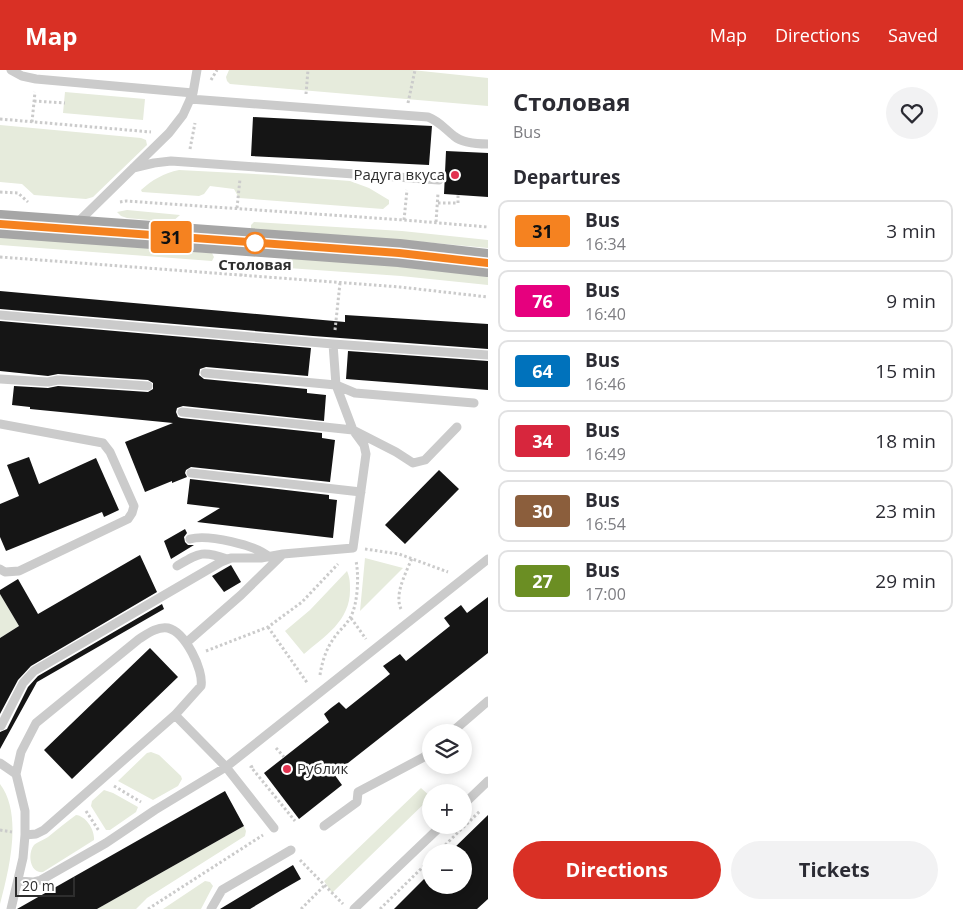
<!DOCTYPE html>
<html lang="en">
<head>
<meta charset="utf-8">
<style>
	body { margin:0; font-family:"Open Sans",sans-serif; background:#f2f2f3; color:#2b2b33; height:100vh; display:flex; flex-direction:column; font-size:19px; white-space:nowrap }
	* { box-sizing:border-box; margin:0 }
	p { font-size:16px; color:#7c7c81 }
	.icon { flex:none; width:28px; height:28px; fill:none; stroke:currentColor; stroke-width:2; stroke-linecap:round; stroke-linejoin:round }
	.map { position:relative; flex:1; overflow:hidden }
	.panel { display:flex; flex-direction:column; background:#fff; width:475px }
	.panel>* { flex:none }
	.badge { padding:0 10px; border-radius:4px; font-size:18px; line-height:32px }
	.fabs { position:absolute; left:422px; top:654px; display:grid; gap:10px }
	.fabs a { display:grid; place-items:center; width:50px; height:50px; border-radius:50%; background:#fff; box-shadow:0 2px 12px #0003; font-size:25px }
	.scale { position:absolute; left:15px; bottom:12px; width:60px; box-sizing:border-box; padding-left:5px; border:2px solid #2e2e2e; border-top:0; font-size:14px; line-height:18px; white-space:nowrap; color:#2e2e2e; -webkit-text-stroke:4px #fff; paint-order:stroke }
	.map>.badge { position:absolute; translate:-50% -50%; box-shadow:0 0 0 2px #fff }
	h2 { padding:0 25px; font-size:19px; line-height:45px }
	.round { display:grid; place-items:center; flex:none; width:52px; height:52px; border-radius:26px; background:#f2f2f3 }
	.summary { display:flex; align-items:center; justify-content:space-between; height:85px; padding:0 25px }
	h1 { font-size:24px; font-weight:700; line-height:38px }
	.primary-button { display:flex; gap:10px; margin-top:auto; padding:10px 25px }
	.primary-button a { flex:1; height:58px; border-radius:30px; background:#d93025; color:#fff; font-size:20px; font-weight:700; line-height:58px; text-align:center }
	.primary-button a+a { background:#f2f2f3; color:#2b2b33 }
	ul { padding:0; list-style:none }
	li { display:flex; align-items:center; gap:15px; height:62px; margin:0 10px 8px; padding:0 15px; border:2px solid #e1e1e2; border-radius:10px }
	li div { flex:1 }
	li b { display:block; font-size:19px }
	li em { font-style:normal }
	li .badge { min-width:55px; font-weight:700; text-align:center }
	header { display:flex; align-items:center; gap:30px; box-sizing:border-box; height:70px; padding:0 25px; background:#d93025; color:#fff }
	header strong { font-size:24px }
	nav { display:flex; gap:28px; margin-inline-start:auto; font-size:18px }
	main { display:flex; flex:1; min-height:0 }
	.map>svg:first-child { display:block }
	.green { fill:#e6ebdc }
	.building { fill:#151515 }
	.lines { fill:none; stroke-linecap:round; stroke-linejoin:round }
	.path { stroke:#cbcbcb; stroke-width:3; stroke-dasharray:2.5 2.5; stroke-linecap:butt }
	.service { stroke:#cbcbcb; stroke-width:9 }
	.primary { stroke:#a6a6a6; stroke-width:28 }
	.line-casing { stroke:#fff; stroke-width:11 }
	.line { stroke:#f58220; stroke-width:8 }
	.poi-dot { fill:#e23350; stroke:#fff; stroke-width:2 }
	.stop-dot { fill:#fff; stroke:#f58220; stroke-width:2.5 }
	.labels { text-anchor:middle; stroke-width:5; stroke-linejoin:round; paint-order:stroke }
	.poi-label { font-size:15px; fill:#2e2e2e; stroke:#fff; text-anchor:end }
	.stop-label { font-size:15px; font-weight:bold; fill:#2e2e2e; stroke:#fff }
</style>
</head>
<body>
<header>
<strong>Map</strong>
<nav><a>Map</a><a>Directions</a><a>Saved</a></nav>
</header>
<main>
<div class="map">
<svg width="488" height="839" viewBox="0 0 488 839">
	<rect width="100%" height="100%" fill="#fff"/>
	<path class="green" d="M229 0H412L488 8V36L230 14 227 11 226 7Z
		M65 22 145 29 143 50 63 43Z
		M0 55 141 68 146 70 147 75 93 127 86 129 34 125 22 114 0 112Z
		M179 100 273 105 350 111 369 118 389 130V134L383 139 239 128 234 119 210 116 204 124 199 126 142 122 141 120C152 110 164 103 179 100Z
		M127 140 180 145 172 152 127 148 121 146 117 142Z
		M254 152 402 161 488 170V178L402 170 251 159V155Z
		M0 167 212 183 214 187 212 191 0 175Z
		M289 188 402 196 488 205V215L401 206 288 198 286 195V191Z
		M365 488 403 498 360 541Z
		M347 501C350 508 350 513 350 520 350 551 325 566 304 584L285 561 310 540Z
		M0 524 19 556 0 568Z
		M151 682 159 685 181 706 182 709 178 716 153 730 118 711 147 683Z
		M0 714C23 744 9 800 0 834Z
		M421 718 431 727 332 823 324 811Z
		M104 720 113 723 138 737 136 742 110 760H106L91 736 92 731Z
		M76 745C86 746 95 760 94 770L43 802C30 804 27 784 34 775 37 772 44 770 48 767 57 760 66 752 76 745Z
		M244 756 246 761 245 766 147 828 136 839H97Z
		M205 811 210 812 213 816 201 839H163Z"/>
	<path class="building" d="M253 47 432 56 429 95 251 86Z
		M446 81 488 83V127L444 124Z
		M0 221 345 252V245L488 254V279L313 266 0 239Z
		M0 251 311 278 308 306 206 297 200 299 199 305 204 309 307 319V323L326 325 324 351 183 336 177 338 176 342 178 347 181 348 322 363V368L335 370 330 412 191 397 186 400 185 403 187 407 172 413V411L145 422 125 372 173 353 30 339V337L12 335 14 316 48 318 58 316 148 322 153 319V313L148 310 58 304 48 306 0 301Z
		M348 281 488 291V320L346 309Z
		M29 387 39 414 96 388 119 440 104 447 102 442 6 481 0 467V434L19 426 7 395Z
		M439 400 459 419 405 474 385 455Z
		M190 409 329 425V429L337 430 333 468 197 452 220 438 187 434Z
		M185 459 187 463 184 467 185 472 188 475H194L171 489 164 471Z
		M140 485 157 522 31 596 18 610 0 644V568L19 556 0 524V520L18 509 38 544Z
		M231 495 241 512 224 522 212 506Z
		M488 527V583L334 704 342 715 299 749 264 703 329 652 324 644 331 638 339 632 346 639 390 604 383 596 400 584 406 591 450 556 444 548 461 535 467 543Z
		M162 534 164 539 37 612 0 679V662L7 659 28 617 38 606Z
		M150 578 178 607 72 709 44 680Z
		M225 721 244 756 97 839H17Z
		M488 745V829L477 839H394L431 802V815H464V782H450Z
		M293 795 301 809 280 821 250 839H220Z"/>
	<g class="lines">
		<path class="path" d="M211 10 217 0
			M306 24 308 0
			M34 31 65 33
			M408 33 415 0
			M0 49 151 62
			M32 52 35 22
			M190 79 195 53
			M0 122 18 123 28 132
			M120 132 126 131 404 150 488 157
			M438 133H458V125
			M237 138 240 109
			M404 150 407 120
			M436 152 438 123
			M0 187 400 217 488 227
			M241 206V194
			M335 260 340 213
			M365 479 399 484 448 502
			M401 539C394 524 406 503 412 488
			M351 548 366 569
			M268 557 308 614
			M206 581 268 557 302 532 338 494
			M320 605C322 592 326 579 334 568 339 560 347 555 351 546 358 533 359 505 356 491
			M276 678 284 687
			M253 696 251 697 295 751
			M114 716 141 732
			M86 741 99 761
			M0 760 12 762
			M438 782 480 741
			M300 790 343 834
			M148 839 263 765
			M301 839 324 816
			M380 839 431 789"/>
		<path class="service" d="M11 0 22 6 36 9 193 23
			M190 29 428 47C439 51 445 59 454 66 462 73 477 74 488 74
			M133 98 154 93 171 91 439 110
			M75 155 169 63 183 45 193 23 197 0
			M0 245 333 274 488 285
			M333 274 336 315 353 360 396 382 413 393 425 390 457 357
			M205 303 336 315 355 323 474 333
			M0 309 48 312 58 310 148 316
			M182 342 353 360 364 375 366 384 353 478 283 484 241 525 186 573
			M0 354 103 373 110 382 134 436 132 443 128 449 19 501 5 502 0 499
			M191 403 361 422
			M190 469C208 464 256 475 269 487
			M177 496C199 483 202 480 227 489
			M175 645 226 697 274 758
			M1 656 23 613 34 601 221 492 231 488H261L283 484
			M452 662 488 631
			M0 693 16 704 25 741V765L23 788 11 839
			M16 704 21 682 36 653 139 569C147 564 158 556 168 558 185 562 204 600 201 616L175 645 44 760 36 764 25 765
			M464 734 488 711
			M324 756 357 732 358 722 424 687 431 681
			M18 811 33 812 41 810 106 773 155 740 226 697 488 489
			M211 839 222 820 291 780
			M354 839 442 755"/>
		<path class="primary" d="M0 154 399 183 488 193"/>
	</g>
	<g class="lines">
		<g class="line-casing">
			<path id="line" d="M0 154 399 183 488 193"/>
		</g>
		<use href="#line" class="line"/>
	</g>
	<g class="poi-dot">
		<circle cx="455" cy="105" r="5"/>
		<circle cx="287" cy="699" r="5"/>
	</g>
	<circle class="stop-dot" cx="255" cy="173" r="10"/>
	<g class="labels">
		<g class="poi-label">
			<text x="445" y="110">Радуга вкуса</text>
			<text x="297" y="704" text-anchor="start">Рублик</text>
		</g>
		<g class="stop-label">
			<text x="255" y="200">Столовая</text>
		</g>
	</g>
</svg>
<div class="fabs">
<a><svg class="icon" aria-label="layers" viewBox="0 0 24 24"><path d="M12 4l9 5-9 5-9-5zM3 14l9 5 9-5"/></svg></a>
<a>+</a>
<a>−</a>
</div>
<div class="scale">20 m</div>
<b class="badge" style="left:171px;top:167px;background:#f58220;color:#111">31</b>
</div>
<section class="panel">
<div class="summary"><div><h1>Столовая</h1><p>Bus</p></div><a class="round"><svg class="icon" aria-label="heart" viewBox="0 0 24 24"><path d="M12 20l-8-8c-3-5 5-10 8-4 3-6 11-1 8 4z"/></svg></a></div>
<h2>Departures</h2>
<ul>
<li><span class="badge" style="background:#f58220;color:#111">31</span><div><b>Bus</b><p>16:34</p></div><em>3 min</em></li>
<li><span class="badge" style="background:#e6007e;color:#fff">76</span><div><b>Bus</b><p>16:40</p></div><em>9 min</em></li>
<li><span class="badge" style="background:#0072bc;color:#fff">64</span><div><b>Bus</b><p>16:46</p></div><em>15 min</em></li>
<li><span class="badge" style="background:#d7263d;color:#fff">34</span><div><b>Bus</b><p>16:49</p></div><em>18 min</em></li>
<li><span class="badge" style="background:#8b5e3c;color:#fff">30</span><div><b>Bus</b><p>16:54</p></div><em>23 min</em></li>
<li><span class="badge" style="background:#6b8e23;color:#fff">27</span><div><b>Bus</b><p>17:00</p></div><em>29 min</em></li>
</ul>
<div class="primary-button"><a>Directions</a><a>Tickets</a></div>
</section>
</main>
</body>
</html>
